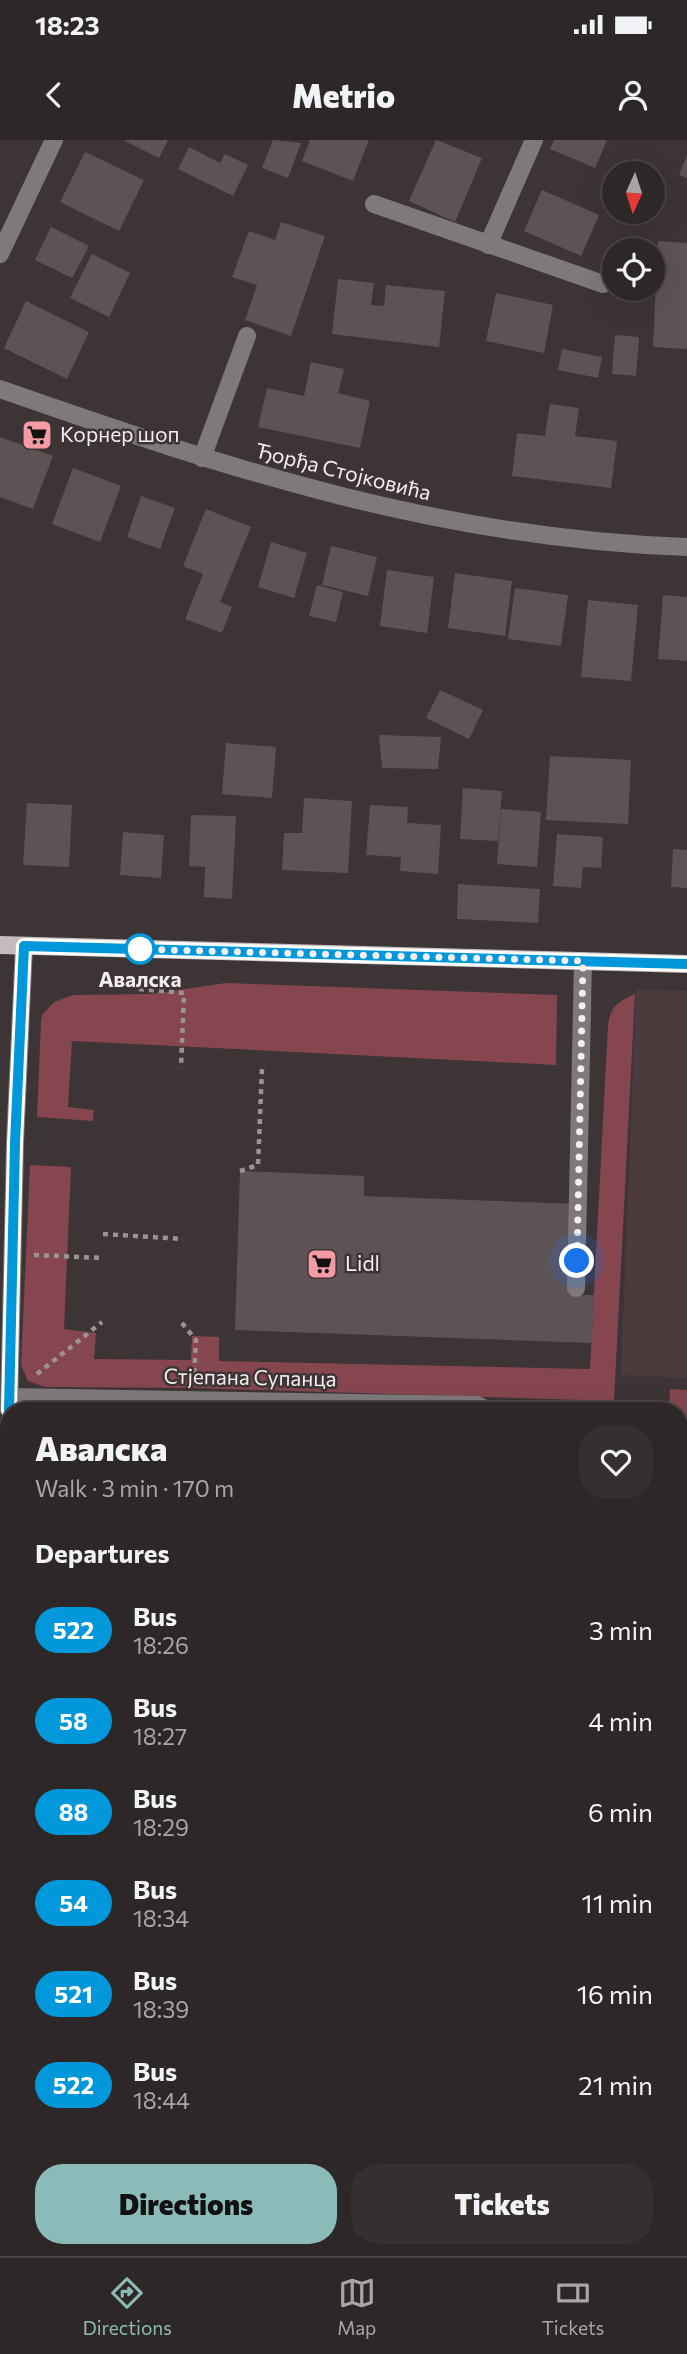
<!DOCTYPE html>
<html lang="en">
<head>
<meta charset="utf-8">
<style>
	body { margin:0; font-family:Commissioner,sans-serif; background:#362f30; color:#f1f3f6; height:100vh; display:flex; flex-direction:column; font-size:26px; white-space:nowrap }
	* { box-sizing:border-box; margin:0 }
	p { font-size:23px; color:#a7a5a8 }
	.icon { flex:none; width:38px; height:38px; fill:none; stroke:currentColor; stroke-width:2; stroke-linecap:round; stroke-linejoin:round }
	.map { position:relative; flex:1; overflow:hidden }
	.drawer { position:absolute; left:0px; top:1262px; width:688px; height:856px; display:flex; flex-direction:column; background:#2e2728; border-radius:28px 28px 0 0; box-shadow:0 7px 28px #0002,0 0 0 2px #494445 }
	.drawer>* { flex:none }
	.badge { padding:0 14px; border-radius:23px; font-size:24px; line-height:46px }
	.needle { width:46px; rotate:183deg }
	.controls { position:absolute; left:602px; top:21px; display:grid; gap:14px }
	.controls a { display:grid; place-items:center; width:63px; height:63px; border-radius:50%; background:#2e2728; box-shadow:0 7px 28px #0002,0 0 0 2px #494445; font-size:35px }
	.you { position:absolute; width:35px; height:35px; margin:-18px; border:5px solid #fff; border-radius:50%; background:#1a73e8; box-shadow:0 0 0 10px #1a73e833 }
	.map>.badge { position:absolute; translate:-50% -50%; box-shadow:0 0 0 4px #fff }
	h2 { padding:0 35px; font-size:26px; line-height:63px }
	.round { display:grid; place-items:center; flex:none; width:74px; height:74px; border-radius:28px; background:#362f30 }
	.head { display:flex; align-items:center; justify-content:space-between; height:119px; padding:0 35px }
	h1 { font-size:33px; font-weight:800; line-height:52px }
	.button { display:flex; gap:14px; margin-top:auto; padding:14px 35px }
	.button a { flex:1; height:80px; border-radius:28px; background:#8bbbb9; color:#111; font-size:28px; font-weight:800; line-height:80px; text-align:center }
	.button a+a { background:#362f30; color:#f1f3f6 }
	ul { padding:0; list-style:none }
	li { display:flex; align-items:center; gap:21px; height:91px; padding:0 35px }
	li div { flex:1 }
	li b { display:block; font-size:26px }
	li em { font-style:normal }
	li .badge { min-width:77px; font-weight:700; text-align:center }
	.status { display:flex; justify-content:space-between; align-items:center; height:49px; padding:0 35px; background:#2e2728; direction:ltr }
	.status svg { height:19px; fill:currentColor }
	header { display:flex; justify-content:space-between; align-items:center; height:91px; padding:0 35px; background:#2e2728; font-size:32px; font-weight:800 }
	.menu { display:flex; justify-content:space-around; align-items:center; height:98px; border-top:2px solid #494445; background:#2e2728; font-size:19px; color:#a7a5a8 }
	.menu a { display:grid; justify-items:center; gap:4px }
	.menu .active { color:#8bbbb9 }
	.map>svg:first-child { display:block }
	.built { fill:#4b3b3d }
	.green { fill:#85464f }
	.building { fill:#5e5354 }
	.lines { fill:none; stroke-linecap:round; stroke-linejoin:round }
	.path { stroke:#9b9394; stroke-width:4.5; stroke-dasharray:5 5; stroke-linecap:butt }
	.minor { stroke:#7e797a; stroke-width:18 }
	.major { stroke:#c5bbbc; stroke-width:18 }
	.line-casing { stroke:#fff; stroke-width:16 }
	.line { stroke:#0098da; stroke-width:10 }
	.walk { stroke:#f4eeee; stroke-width:7; stroke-dasharray:0 12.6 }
	.stop-dot { fill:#fff; stroke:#0098da; stroke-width:3.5 }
	.labels { text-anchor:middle; stroke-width:5; stroke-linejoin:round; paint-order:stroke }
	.poi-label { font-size:21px; fill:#f4eeee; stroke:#3d3435; text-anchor:start }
	.street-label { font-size:21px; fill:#f4eeee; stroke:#3d3435 }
	.stop-label { font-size:21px; font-weight:bold; fill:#f4eeee; stroke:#3d3435 }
</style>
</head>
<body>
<div class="status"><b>18:23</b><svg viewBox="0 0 49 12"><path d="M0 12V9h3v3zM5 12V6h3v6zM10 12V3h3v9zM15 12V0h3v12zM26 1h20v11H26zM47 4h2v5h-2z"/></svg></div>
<header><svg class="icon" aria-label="back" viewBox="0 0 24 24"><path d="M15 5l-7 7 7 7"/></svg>Metrio<svg class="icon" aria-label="person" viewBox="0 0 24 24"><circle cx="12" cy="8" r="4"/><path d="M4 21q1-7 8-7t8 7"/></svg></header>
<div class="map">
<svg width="687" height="2116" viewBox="0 0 687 2116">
	<rect width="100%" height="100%" fill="#3d3435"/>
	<path class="built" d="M636 850 687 851V1238L621 1235Z"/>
	<path class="green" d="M226 843 557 855 556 925 72 901 68 967 94 970 93 981 37 977 41 881 42 875 54 862 73 855 152 854Z
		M635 854 614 1261 194 1248 45 1247 28 1241 21 1225 30 1025 71 1027 64 1189 96 1193 94 1219 191 1220 192 1196 219 1197V1221L590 1229 608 885C611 865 618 862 635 854Z
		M670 1249 687 1250V1338H679V1270H669Z
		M679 1829H686L687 1839 679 1986Z
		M679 2046 687 2047V2116H523V2109H679Z"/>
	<path class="building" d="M123 0H168L159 18Z
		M273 0 301 3 288 38 262 28Z
		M310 0H369L353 41 302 21Z
		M436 0 482 18 455 82 409 61Z
		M554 0H607L595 28 550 9Z
		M189 7 220 23 225 14 248 25 233 56 178 29Z
		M85 12 144 40 119 91 60 62Z
		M687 15V38L679 35Z
		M542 50 599 75 581 116 524 91Z
		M623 72H647L643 81Z
		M281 82 325 96 291 196 245 180 257 145 232 137 249 91 275 100Z
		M51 87 89 106 72 138 35 120Z
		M658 101 687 103V209L653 207Z
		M92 114 130 133 109 177 70 158Z
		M338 139 374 143 371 165 384 166 386 145 445 151 439 207 332 194Z
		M496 153 553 165 544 213 486 201Z
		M26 161 89 192 67 239 4 208Z
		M615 195 639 197 636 236 612 234Z
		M562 209 602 217 598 238 558 230Z
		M311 222 344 229 338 253 370 261 360 308 258 287 267 248 304 256Z
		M550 264 579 268 575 296 617 301 611 348 512 336 517 293 545 296Z
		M0 297 53 316 33 369 0 357Z
		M73 328 121 346 100 402 52 384Z
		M141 356 175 368 160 409 127 397Z
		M206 369 251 387 220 462 232 467 222 493 185 479 203 434 183 426Z
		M271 402 307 413 294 458 258 447Z
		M331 406 377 417 368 456 322 445Z
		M387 430 434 437 427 493 380 486Z
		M455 433 512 441 505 496 448 488Z
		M317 445 343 452 336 482 309 476Z
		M515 448 568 455 561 506 508 499Z
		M663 455 687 457V521L658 519Z
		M588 460 638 465 631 541 581 537Z
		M440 550 483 570 469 599 426 578Z
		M379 595 441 597 438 629 382 628Z
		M226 603 276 607 272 658 222 654Z
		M550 616 631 620 628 684 546 680Z
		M463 648 502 651 498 701 460 699Z
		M304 658 352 661 348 733 282 730 284 693H302Z
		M27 663 72 665 69 727 23 725Z
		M370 665 408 667 407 683 441 685 438 734 400 731 401 717 366 715Z
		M501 669 541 672 537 727 497 724Z
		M191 675 236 676 232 759 204 757 205 727 189 726Z
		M123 692 164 695 161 738 120 735Z
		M557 694 603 697 601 728 583 727 581 748 553 746Z
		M673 709 687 710V748L671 747Z
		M458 744 540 749 538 783 457 779Z
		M240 1031 364 1036V1056L577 1064 573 1155H594L592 1203 235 1190Z
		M679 1425H687V1463H679Z
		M685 1874H687V2025L679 2024Z
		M30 2109 104 2114V2116H30Z"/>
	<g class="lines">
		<path class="path" d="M139 849 184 853 181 928
			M240 1031 258 1025 262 929
			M103 1094 183 1099
			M34 1115 103 1118
			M182 1183 196 1200 194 1237
			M37 1234 102 1182
			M0 1493 9 1491
			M0 1531 9 1582
			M679 2037 687 2038
			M609 2109 613 2116
			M548 2116 549 2109"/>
		<path class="minor" d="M374 64 603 144
			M488 105 534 0
			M0 114 54 0
			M0 249C228 329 443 399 687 407
			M202 318 247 196
			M576 1148 583 821
			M9 1257 477 1265 488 1270
			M9 1270 15 1003 24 806
			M679 1548 687 1549
			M0 1630 9 1628
			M679 1822H687
			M0 1953 9 1950
			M207 2109 210 2116"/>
		<path class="major" d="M0 805 687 824"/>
	</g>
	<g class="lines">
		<g class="line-casing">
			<path id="line" d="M9 1270 15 1003 24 806 687 824"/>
		</g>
		<use href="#line" class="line"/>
		<path class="walk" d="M140 809H132L583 821 577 1121"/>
	</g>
	<defs>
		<g id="supermarket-square" transform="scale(1.575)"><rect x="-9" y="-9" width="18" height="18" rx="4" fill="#f49aa5" stroke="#3d3435"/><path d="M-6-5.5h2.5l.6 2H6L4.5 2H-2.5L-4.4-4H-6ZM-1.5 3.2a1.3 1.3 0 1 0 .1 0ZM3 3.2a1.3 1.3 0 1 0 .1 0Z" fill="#111"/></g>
	</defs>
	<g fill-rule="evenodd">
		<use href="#supermarket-square" x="37" y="295"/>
		<use href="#supermarket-square" x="322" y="1124"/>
	</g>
	<circle class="stop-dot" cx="140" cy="809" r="14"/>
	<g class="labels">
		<g class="poi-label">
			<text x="60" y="302">Корнер шоп</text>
			<text x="345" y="1131">Lidl</text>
		</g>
		<g class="street-label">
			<text transform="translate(343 332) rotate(14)" y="7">Ђорђа Стојковића</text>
			<text transform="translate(250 1238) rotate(1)" y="7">Стјепана Супанца</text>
		</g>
		<g class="stop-label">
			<text x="140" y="847">Авалска</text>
		</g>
	</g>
</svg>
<div class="controls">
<a><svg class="needle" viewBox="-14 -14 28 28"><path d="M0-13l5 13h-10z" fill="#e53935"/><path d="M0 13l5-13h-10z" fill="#a7a5a8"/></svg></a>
<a><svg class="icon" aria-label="locate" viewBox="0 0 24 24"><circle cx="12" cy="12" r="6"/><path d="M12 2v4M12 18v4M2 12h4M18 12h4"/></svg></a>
</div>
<div class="you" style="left:577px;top:1121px"></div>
<section class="drawer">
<div class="head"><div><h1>Авалска</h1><p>Walk · 3 min · 170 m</p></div><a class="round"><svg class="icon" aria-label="heart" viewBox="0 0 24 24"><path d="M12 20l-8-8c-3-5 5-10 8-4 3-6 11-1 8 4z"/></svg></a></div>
<h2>Departures</h2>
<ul>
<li><span class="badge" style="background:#0098da;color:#fff">522</span><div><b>Bus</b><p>18:26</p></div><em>3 min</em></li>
<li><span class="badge" style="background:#0098da;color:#fff">58</span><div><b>Bus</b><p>18:27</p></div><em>4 min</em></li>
<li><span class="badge" style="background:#0098da;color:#fff">88</span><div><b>Bus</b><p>18:29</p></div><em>6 min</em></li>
<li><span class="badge" style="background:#0098da;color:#fff">54</span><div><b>Bus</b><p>18:34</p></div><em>11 min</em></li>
<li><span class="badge" style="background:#0098da;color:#fff">521</span><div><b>Bus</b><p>18:39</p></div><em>16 min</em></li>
<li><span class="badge" style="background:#0098da;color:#fff">522</span><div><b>Bus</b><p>18:44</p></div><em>21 min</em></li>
</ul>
<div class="button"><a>Directions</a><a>Tickets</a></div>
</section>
</div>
<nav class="menu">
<a class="active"><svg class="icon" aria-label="directions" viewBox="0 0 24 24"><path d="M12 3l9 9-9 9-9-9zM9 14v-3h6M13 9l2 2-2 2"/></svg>Directions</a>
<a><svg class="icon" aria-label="map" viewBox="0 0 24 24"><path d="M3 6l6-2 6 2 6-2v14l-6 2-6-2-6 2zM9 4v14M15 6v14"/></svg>Map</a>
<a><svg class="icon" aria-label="tickets" viewBox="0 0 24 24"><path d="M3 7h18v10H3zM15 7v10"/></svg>Tickets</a>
</nav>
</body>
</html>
